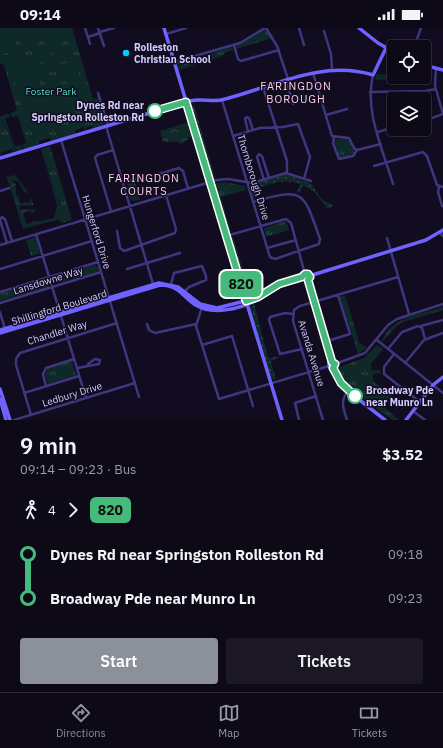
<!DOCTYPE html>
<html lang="en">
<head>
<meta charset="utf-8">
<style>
	body { margin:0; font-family:"IBM Plex Sans",sans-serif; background:#1b1724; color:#f1f3f6; height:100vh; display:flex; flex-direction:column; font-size:15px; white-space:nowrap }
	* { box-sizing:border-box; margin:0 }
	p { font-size:13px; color:#9a9aa1 }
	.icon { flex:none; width:22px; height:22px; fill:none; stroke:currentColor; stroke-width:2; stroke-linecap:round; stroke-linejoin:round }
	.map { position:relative; height:392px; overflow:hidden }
	.drawer { display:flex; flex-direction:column; background:#0d0917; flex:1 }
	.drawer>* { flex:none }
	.badge { padding:0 8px; border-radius:6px; font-size:14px; line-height:26px }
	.controls { position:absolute; left:387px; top:12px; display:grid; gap:8px }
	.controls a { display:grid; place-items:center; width:44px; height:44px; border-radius:4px; background:#0d0917; box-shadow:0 4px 16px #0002,0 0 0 1px #2d2a36; font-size:20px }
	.map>.badge { position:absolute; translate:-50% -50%; box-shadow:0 0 0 2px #fff }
	.legs { display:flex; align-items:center; gap:6px; height:44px; padding:0 20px; font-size:13px }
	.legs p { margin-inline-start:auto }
	.head { display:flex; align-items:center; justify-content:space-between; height:68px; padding:0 20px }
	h1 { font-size:22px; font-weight:600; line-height:30px }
	.cta { display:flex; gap:8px; margin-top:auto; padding:8px 20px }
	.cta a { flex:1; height:46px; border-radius:4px; background:#8c9099; color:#fff; font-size:16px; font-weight:600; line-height:46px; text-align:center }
	.cta a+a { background:#1b1724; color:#f1f3f6 }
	ul { padding:0 20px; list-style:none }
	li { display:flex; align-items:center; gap:14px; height:44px; font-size:15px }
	li i { display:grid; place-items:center; width:6px; height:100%; margin:0 5px; background:currentColor }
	li i::after { content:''; width:10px; height:10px; margin:-5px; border:3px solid; border-radius:50%; background:#0d0917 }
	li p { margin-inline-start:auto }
	li:first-child i { background:linear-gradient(#0000 50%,currentColor 0) }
	li:last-child i { background:linear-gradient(currentColor 50%,#0000 0) }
	.status { display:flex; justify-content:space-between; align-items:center; height:28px; padding:0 20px; background:#0d0917; direction:ltr }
	.status svg { height:11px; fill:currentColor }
	.menu { display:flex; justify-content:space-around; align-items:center; height:56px; border-top:1px solid #2d2a36; background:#0d0917; font-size:11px; color:#9a9aa1 }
	.menu a { display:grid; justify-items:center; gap:2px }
	.menu .current { color:#8c9099 }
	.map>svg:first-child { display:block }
	.grass { fill:url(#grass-dots) }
	.forest { fill:url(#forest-crowns) }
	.park { fill:url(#park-tufts) }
	.garden { fill:#0f2929 }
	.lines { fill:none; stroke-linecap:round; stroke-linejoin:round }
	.stream { stroke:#09183c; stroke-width:1 }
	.street { stroke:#3e377f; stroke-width:2.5 }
	.secondary { stroke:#6f62ff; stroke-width:3.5 }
	.line-1-casing { stroke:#fff; stroke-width:9 }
	.line-1 { stroke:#46ba7c; stroke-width:6 }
	.poi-dot { fill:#00cef6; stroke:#110c1f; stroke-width:1.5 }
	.stop-1-dot { fill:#fff; stroke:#46ba7c; stroke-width:2 }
	.labels { text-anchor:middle; stroke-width:3; stroke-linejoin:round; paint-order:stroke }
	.poi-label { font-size:10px; font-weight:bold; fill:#d4cbff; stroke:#110c1f; text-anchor:start }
	.park-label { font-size:10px; fill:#56dfc6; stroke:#110c1f }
	.stop-label { font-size:10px; font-weight:bold; fill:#d4cbff; stroke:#110c1f; text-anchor:end }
	.street-label { font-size:10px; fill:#d4cbff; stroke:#110c1f }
	.neighbourhood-label { font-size:11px; letter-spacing:1px; fill:#ffcde9; stroke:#110c1f }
</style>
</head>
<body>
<div class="status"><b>09:14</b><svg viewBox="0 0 49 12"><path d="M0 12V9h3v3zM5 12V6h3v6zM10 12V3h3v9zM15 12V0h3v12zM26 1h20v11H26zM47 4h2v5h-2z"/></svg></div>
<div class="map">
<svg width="443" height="392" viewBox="0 0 443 392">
	<defs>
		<pattern id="grass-dots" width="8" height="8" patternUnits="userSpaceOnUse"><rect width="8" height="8" fill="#0f2929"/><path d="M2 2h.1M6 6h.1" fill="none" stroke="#314749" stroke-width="1.8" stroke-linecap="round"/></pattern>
		<pattern id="forest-crowns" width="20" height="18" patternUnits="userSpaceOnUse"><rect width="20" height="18" fill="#0f2929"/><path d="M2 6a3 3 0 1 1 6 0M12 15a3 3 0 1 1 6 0" fill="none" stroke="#314749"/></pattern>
		<pattern id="park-tufts" width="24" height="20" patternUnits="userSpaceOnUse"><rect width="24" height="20" fill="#0f2929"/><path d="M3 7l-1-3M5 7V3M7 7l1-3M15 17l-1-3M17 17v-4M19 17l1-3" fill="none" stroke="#314749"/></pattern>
	</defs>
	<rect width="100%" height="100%" fill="#110c1f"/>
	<path class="grass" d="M194 77 215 149 211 150 190 78Z
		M285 146 312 156C318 166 321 175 334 176L332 179 327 180 314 164 303 157 300 165 297 164 300 156C284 150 271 156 255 161L258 169 254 171 250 159 251 156Z
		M233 209 250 265 255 269 251 271 247 269 229 210Z
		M254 275 268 329 271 330 278 328 279 330 271 333 276 352 271 350 250 280Z"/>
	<path class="forest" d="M189 94 193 108 181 116 177 114H163L160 103Z
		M15 147 29 165 24 164 18 153 12 152 16 157V167L19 169 20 175 30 174 31 170 34 177 20 178V181H36L32 186 31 183 23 184 26 196 32 195 35 192 36 194 54 190 58 174 68 191 60 194 59 191 23 201 7 149Z"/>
	<path class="park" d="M0 0H72L93 71 98 70 105 96 94 100 91 97 84 102V99L76 102 74 106 51 113 50 110 40 113 37 117 24 121 22 116 26 115 18 88 12 89 10 85 17 83 4 37 0 36Z
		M265 2 272 10 236 21 237 17Z
		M231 19 234 22 224 25 223 28 179 42 178 39 180 36Z
		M394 32V49H424V39L425 50 375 52 376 46 386 47Z
		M9 86 10 89 5 91 15 118 21 117 22 122 12 123V121L2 124 0 128V88Z
		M343 110 350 113 355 124C352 127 344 131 339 129L334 112Z
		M50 118 72 192 62 195 41 121Z
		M135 153 140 172 131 173 127 156Z
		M224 154 245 158 246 162 221 169 231 203 228 204 213 156Z
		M285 193 287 195 289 202 266 209 264 200Z
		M36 209 40 226 31 228 26 212Z
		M95 237 99 240 97 244 53 256 52 249Z
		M46 251 49 253V259L0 273V265Z
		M345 267 359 314 367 320 358 326 340 269Z
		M443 279V282L400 295 383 313H382C390 289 422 286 443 279Z
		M377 317 383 321 371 336V340L372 342H380L381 345 373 346V353L388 366 395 358 398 360 386 375V381L399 392H392C380 383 335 353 339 339L364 330Z
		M72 333 76 347 48 356 45 346 48 340Z"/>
	<path class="garden" d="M0 0H11L18 22 0 27Z
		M45 0H64L66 7 48 12Z
		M35 1 39 12 24 16 21 6Z
		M69 17 73 31 56 35 51 22Z
		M49 21 52 31 36 36 33 26Z
		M30 26 41 58 18 65 8 33Z
		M52 33 55 43 40 47 36 37Z
		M74 33 79 47 60 53 56 38Z
		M83 50 90 74 76 78 68 54Z
		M67 55 77 87 54 94 45 62Z
		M42 63 52 94 29 101 19 69Z"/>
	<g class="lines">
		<path class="stream" d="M1 91 7 100 16 122
			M45 134 59 177
			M0 386 1 388"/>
		<path class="street" d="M85 0 90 16
			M98 0 104 18
			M266 0 277 18 288 51
			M299 0 304 17
			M324 3 331 26 332 41
			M100 4 114 0
			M166 6 186 0
			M88 9 100 5
			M234 17 238 31 241 33 279 22
			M414 19 421 0
			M174 34 240 15 265 0
			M175 36 188 31
			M436 40 435 58 443 86
			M313 45 332 108 349 110 354 120 357 122 381 116
			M373 47C364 82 383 122 393 156
			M286 52 293 76
			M263 59 287 133V145
			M370 64 425 63 436 61
			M98 65 108 97
			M222 72 270 229 275 231 319 216 320 211C303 163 305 159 253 174
			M326 87 347 81
			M424 93 443 86
			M106 98 153 256
			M248 103 245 91 247 89 249 90 253 102
			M378 104 394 99
			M233 108 260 100 283 99 298 96 310 129 304 151
			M334 109 333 115 339 131 353 128 357 122
			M61 112 139 369
			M374 138 423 124 427 128 437 157 443 159
			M264 152 257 129 259 126 262 128 269 150
			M123 154 149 149 179 140 183 143 188 160
			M439 159 438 164 442 178
			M0 163 9 160
			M111 183 95 130 97 127 113 122
			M117 203 120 220 124 223 175 205 176 201 166 167
			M439 204 443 208
			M36 206 86 370
			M226 208 286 191 291 195 305 246
			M387 210 409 286
			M7 215 0 192 2 189 5 191 12 213
			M0 217 217 152 228 151 252 155 286 145 311 153
			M267 220 296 212
			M0 241 92 213
			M127 241 180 225
			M171 256 174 245 202 238 206 248V252L189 259 185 263
			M0 264 98 234
			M0 275 101 244
			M202 279 196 298 219 371 329 338
			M0 284 5 301
			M293 286 285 285 270 289 269 292 280 326 302 321
			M147 296 149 302 155 305 196 296
			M421 298 443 292
			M377 312 443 365
			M324 314 350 306 338 267
			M202 317 232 308 253 378
			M388 321 402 304 418 298 422 300 425 311
			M394 326 384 339V346L420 374
			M405 335 424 312 443 305
			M335 336 365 325 388 297 397 291 443 276
			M77 340 99 336 100 332 95 331 88 336
			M46 358 43 346 46 340 74 331
			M24 365 79 348
			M413 383 425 392
			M31 387 16 337V331L20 325 117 295
			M14 392 135 355
			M299 392 295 375 316 368
			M323 392 293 293 294 282 300 278 398 249
			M347 392C343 380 340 373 348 363"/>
		<path class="secondary" d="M164 0 282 392
			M359 0 378 15 394 24
			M424 37 443 42
			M0 130 190 73C201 70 211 74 221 72 271 60 320 31 373 47L386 20
			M309 248 426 212 443 202
			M308 252 338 350 348 363 385 392
			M0 302 159 255 178 259 200 276 217 280 253 271 275 258 302 249 305 246 309 248
			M0 305 160 257C179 257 181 267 194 276 212 288 239 281 257 272
			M329 331V338L332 344
			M0 361 10 392
			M0 371 6 392
			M406 392 433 357 443 349"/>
	</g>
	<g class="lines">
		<g class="line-1-casing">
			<path id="line-1" d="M155 83 186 74 246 273 258 269 279 256 302 249 305 246H308L310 249 308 252 332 334 335 336 333 340 341 355 355 368"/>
		</g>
		<use href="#line-1" class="line-1"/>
	</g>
	<circle class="poi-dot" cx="126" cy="25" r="4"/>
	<g class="stop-1-dot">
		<circle cx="155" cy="83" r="7"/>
		<circle cx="355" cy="368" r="7"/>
	</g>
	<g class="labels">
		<g class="poi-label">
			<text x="134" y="23">Rolleston<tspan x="134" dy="12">Christian School</tspan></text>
		</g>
		<g class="park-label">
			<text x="51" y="67">Foster Park</text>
		</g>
		<g class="stop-label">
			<text x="144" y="81">Dynes Rd near<tspan x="144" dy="12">Springston Rolleston Rd</tspan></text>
			<text x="366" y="366" text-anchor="start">Broadway Pde<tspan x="366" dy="12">near Munro Ln</tspan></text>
		</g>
		<g class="street-label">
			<text transform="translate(254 149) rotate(73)" y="4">Thornborough Drive</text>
			<text transform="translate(97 204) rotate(73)" y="4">Hungerford Drive</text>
			<text transform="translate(48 252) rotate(-17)" y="4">Lansdowne Way</text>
			<text transform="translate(59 279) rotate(-17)" y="4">Shillingford Boulevard</text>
			<text transform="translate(57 304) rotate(-17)" y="4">Chandler Way</text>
			<text transform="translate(312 325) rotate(73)" y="4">Avanda Avenue</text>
			<text transform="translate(72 366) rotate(-17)" y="4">Ledbury Drive</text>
		</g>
		<g class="neighbourhood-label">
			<text x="296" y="62">FARINGDON<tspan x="296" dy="13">BOROUGH</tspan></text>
			<text x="144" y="154">FARINGDON<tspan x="144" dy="13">COURTS</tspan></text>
		</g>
	</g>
</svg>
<div class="controls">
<a><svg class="icon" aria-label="locate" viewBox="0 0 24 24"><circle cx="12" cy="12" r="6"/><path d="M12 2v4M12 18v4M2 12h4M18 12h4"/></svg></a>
<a><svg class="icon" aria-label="layers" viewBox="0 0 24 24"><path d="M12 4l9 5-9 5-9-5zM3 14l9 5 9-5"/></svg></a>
</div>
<b class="badge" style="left:241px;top:256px;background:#46ba7c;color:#111">820</b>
</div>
<section class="drawer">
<div class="head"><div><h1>9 min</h1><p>09:14 – 09:23 · Bus</p></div><b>$3.52</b></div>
<div class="legs"><svg class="icon" aria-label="walk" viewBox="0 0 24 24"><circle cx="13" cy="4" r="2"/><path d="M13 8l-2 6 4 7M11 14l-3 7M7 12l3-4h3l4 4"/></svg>4<svg class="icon" aria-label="forward" viewBox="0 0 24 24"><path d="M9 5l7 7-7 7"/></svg><b class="badge" style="background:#46ba7c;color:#111">820</b></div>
<ul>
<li><i style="color:#46ba7c"></i><b>Dynes Rd near Springston Rolleston Rd</b><p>09:18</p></li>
<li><i style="color:#46ba7c"></i><b>Broadway Pde near Munro Ln</b><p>09:23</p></li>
</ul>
<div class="cta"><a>Start</a><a>Tickets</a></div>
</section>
<nav class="menu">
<a class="current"><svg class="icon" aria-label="directions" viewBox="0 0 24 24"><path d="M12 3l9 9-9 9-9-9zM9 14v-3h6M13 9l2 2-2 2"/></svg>Directions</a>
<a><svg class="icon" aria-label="map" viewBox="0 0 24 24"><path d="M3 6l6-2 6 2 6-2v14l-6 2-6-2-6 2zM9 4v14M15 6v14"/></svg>Map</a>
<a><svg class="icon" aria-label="tickets" viewBox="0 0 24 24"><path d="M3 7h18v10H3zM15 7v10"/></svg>Tickets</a>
</nav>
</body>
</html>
